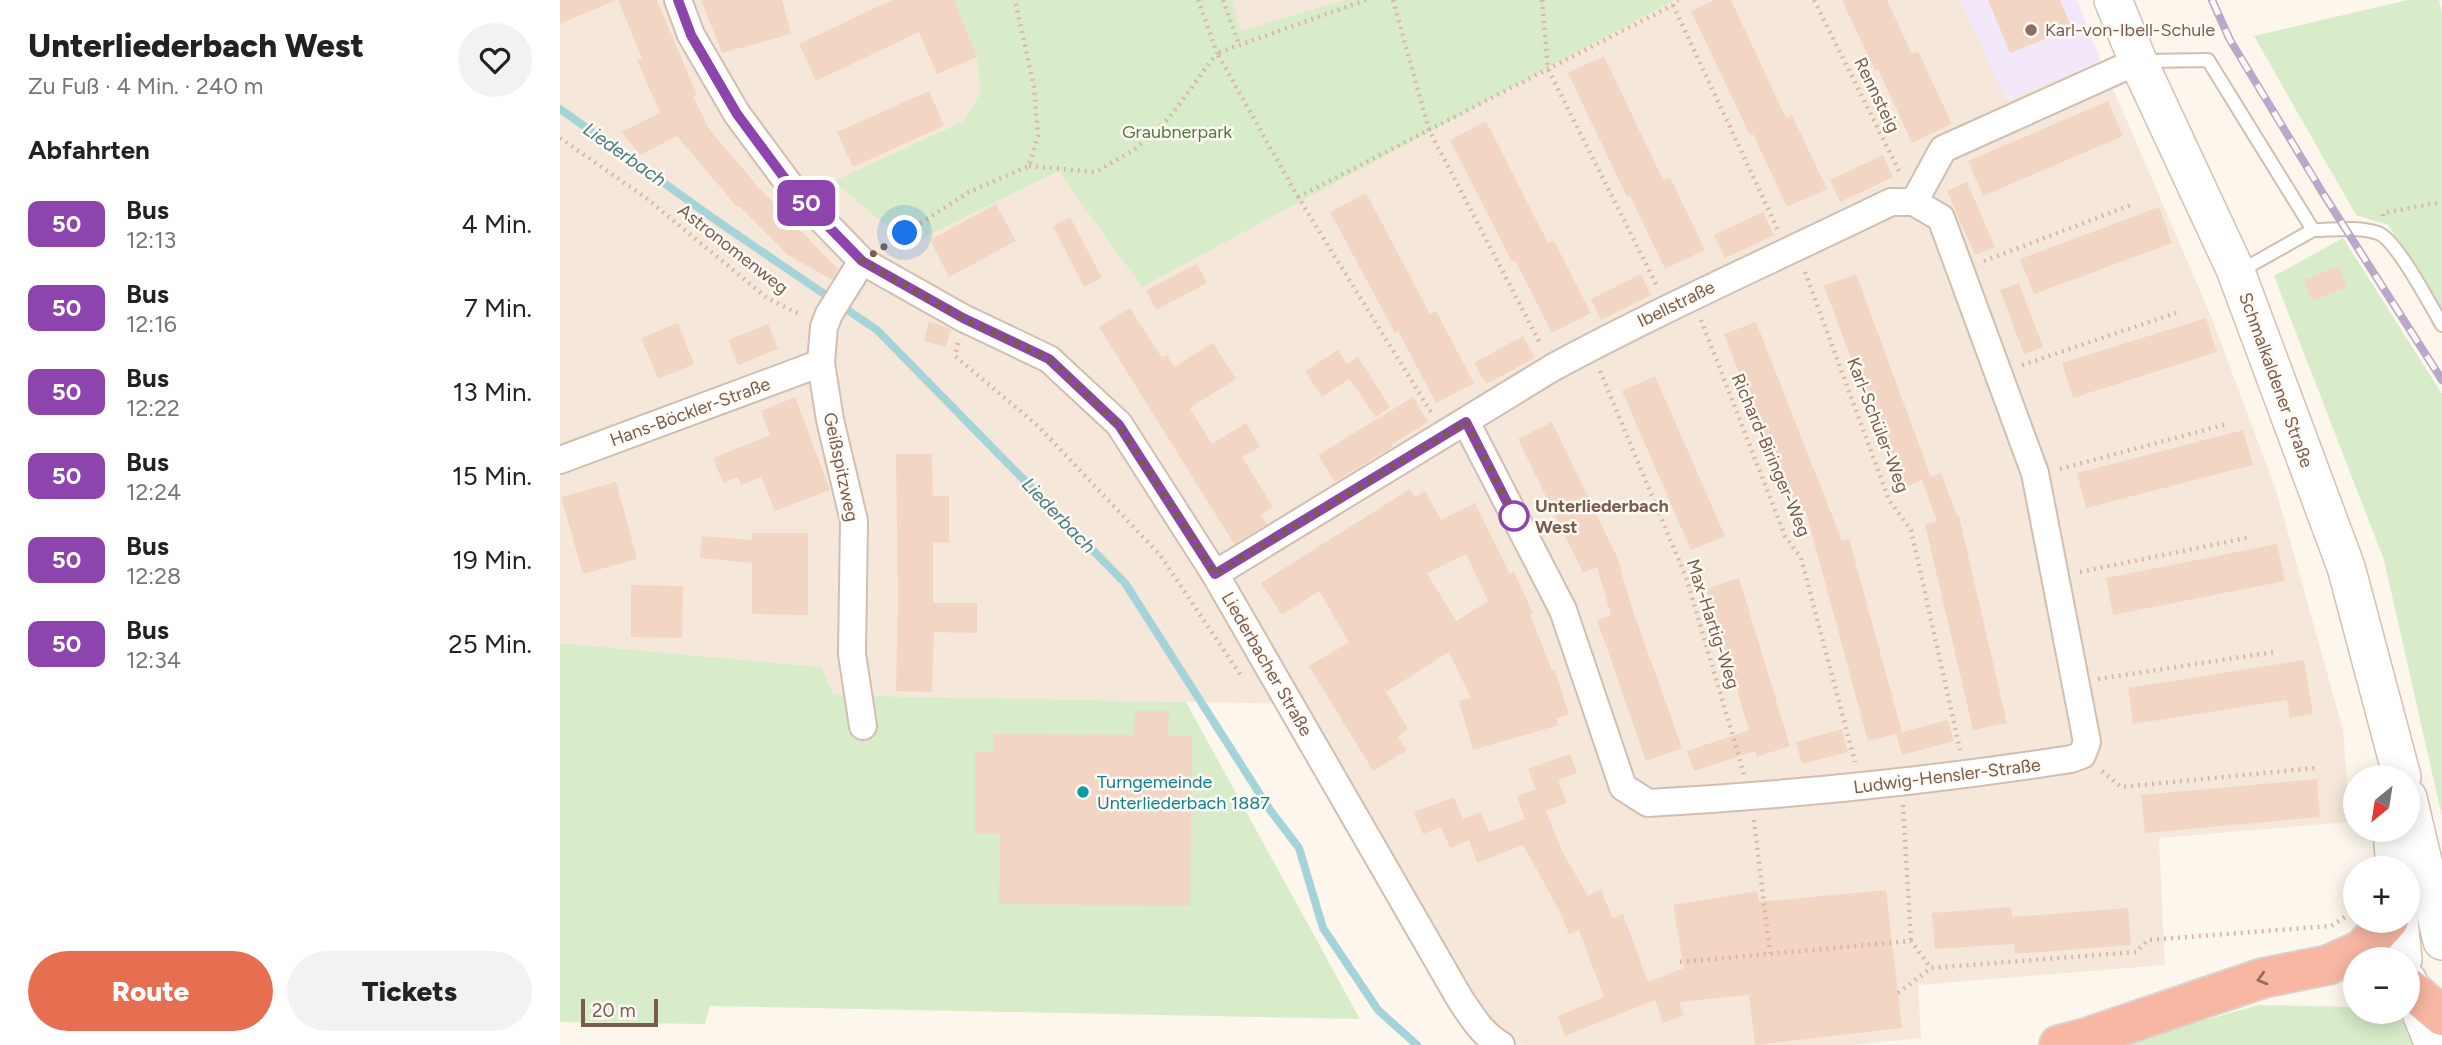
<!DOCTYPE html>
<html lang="de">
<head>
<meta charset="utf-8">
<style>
	body { margin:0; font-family:Figtree,sans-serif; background:#f2f2f2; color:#222; height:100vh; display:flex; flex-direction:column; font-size:26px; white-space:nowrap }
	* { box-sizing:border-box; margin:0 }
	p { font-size:23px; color:#767676 }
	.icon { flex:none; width:38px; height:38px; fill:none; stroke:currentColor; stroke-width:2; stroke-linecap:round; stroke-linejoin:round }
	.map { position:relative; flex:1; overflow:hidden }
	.side { display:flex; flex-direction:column; background:#fff; width:560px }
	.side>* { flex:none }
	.badge { padding:0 14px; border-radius:10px; font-size:24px; line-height:46px }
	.needle { width:46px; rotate:210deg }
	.controls { position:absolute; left:1783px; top:765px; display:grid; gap:14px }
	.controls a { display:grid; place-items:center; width:77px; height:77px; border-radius:50%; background:#fff; box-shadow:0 4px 18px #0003; font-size:35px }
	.scale { position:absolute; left:21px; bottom:18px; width:77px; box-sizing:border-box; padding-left:7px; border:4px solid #7a5c4d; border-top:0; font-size:19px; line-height:24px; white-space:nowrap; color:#7a5c4d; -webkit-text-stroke:5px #fffaf3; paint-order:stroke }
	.you { position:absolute; width:35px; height:35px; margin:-18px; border:5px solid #fff; border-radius:50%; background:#1a73e8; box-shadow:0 0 0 10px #1a73e833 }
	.map>.badge { position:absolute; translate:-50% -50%; box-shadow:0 0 0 4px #fff }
	h2 { padding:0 28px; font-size:26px; line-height:63px }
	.round { display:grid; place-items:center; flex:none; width:74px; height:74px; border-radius:37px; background:#f2f2f2 }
	.summary { display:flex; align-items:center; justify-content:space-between; height:119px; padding:0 28px }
	h1 { font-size:33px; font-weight:800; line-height:52px }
	.cta { display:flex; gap:14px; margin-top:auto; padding:14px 28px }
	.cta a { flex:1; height:80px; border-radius:42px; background:#e76f51; color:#fff; font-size:28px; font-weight:800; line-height:80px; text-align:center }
	.cta a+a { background:#f2f2f2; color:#222 }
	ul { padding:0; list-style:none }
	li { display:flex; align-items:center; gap:21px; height:84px; padding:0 28px }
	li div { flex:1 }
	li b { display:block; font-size:26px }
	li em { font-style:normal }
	li .badge { min-width:77px; font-weight:700; text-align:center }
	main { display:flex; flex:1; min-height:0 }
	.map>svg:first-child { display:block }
	.residential { fill:#f5e8da }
	.education { fill:#f3e8fa }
	.green { fill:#d8ecc9 }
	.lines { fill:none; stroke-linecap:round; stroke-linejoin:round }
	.stream { stroke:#a5d3da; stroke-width:8 }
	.building { fill:#f3d5c3; fill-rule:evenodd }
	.lane-casing { stroke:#d1beb0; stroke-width:16 }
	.street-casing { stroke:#d1beb0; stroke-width:30 }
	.secondary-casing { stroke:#d6c0b0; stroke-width:40 }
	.highway-casing { stroke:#dad1cd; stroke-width:42 }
	.path { stroke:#d9b8a5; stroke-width:4.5; stroke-dasharray:2 5; stroke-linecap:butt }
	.lane { stroke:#fff; stroke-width:12 }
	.street { stroke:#fff; stroke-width:26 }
	.secondary { stroke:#fff; stroke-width:37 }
	.highway { stroke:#f7b7a3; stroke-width:38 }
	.rail-casing { stroke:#b9a8c9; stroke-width:8 }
	.rail { stroke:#fffaf3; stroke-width:5; stroke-dasharray:16; stroke-linecap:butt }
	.oneway { stroke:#936e5e }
	.line-casing { stroke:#fff; stroke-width:16 }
	.line { stroke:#8e44ad; stroke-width:10 }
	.walk { stroke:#7a5c4d; stroke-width:7; stroke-dasharray:0 12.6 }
	.education-dot { fill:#8d6e63; stroke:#fffaf3; stroke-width:2.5 }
	.stop-dot { fill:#fff; stroke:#8e44ad; stroke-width:3.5 }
	.culture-dot { fill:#0f9aa8; stroke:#fffaf3; stroke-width:2.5 }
	.labels { text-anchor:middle; stroke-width:5; stroke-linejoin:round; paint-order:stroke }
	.education-label { font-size:18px; fill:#785e54; stroke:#fffaf3; text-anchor:start }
	.street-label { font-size:18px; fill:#7a5c4d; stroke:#fffaf3 }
	.park-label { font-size:18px; fill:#537a41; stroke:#fffaf3 }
	.stop-label { font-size:18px; font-weight:bold; fill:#7a5c4d; stroke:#fffaf3; text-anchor:start }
	.culture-label { font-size:18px; fill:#0d838f; stroke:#fffaf3; text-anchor:start }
	.water-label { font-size:19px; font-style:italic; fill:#437c86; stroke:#fffaf3 }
</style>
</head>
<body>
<main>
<section class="side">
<div class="summary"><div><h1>Unterliederbach West</h1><p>Zu Fuß · 4 Min. · 240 m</p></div><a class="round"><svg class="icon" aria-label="heart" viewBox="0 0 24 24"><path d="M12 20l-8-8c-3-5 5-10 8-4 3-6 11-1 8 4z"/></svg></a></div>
<h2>Abfahrten</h2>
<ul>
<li><span class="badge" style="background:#8e44ad;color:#fff">50</span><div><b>Bus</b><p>12:13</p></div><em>4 Min.</em></li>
<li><span class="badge" style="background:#8e44ad;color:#fff">50</span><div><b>Bus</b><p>12:16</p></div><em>7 Min.</em></li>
<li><span class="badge" style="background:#8e44ad;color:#fff">50</span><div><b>Bus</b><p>12:22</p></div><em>13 Min.</em></li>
<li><span class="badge" style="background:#8e44ad;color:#fff">50</span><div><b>Bus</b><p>12:24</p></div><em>15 Min.</em></li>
<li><span class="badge" style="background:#8e44ad;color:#fff">50</span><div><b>Bus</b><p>12:28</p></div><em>19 Min.</em></li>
<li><span class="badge" style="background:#8e44ad;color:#fff">50</span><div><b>Bus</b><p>12:34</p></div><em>25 Min.</em></li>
</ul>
<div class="cta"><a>Route</a><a>Tickets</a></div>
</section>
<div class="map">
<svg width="1882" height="1045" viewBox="0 0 1882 1045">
	<rect width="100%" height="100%" fill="#fdf6ec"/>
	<path class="residential" d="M0 0H1400L1447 100 1541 61 1651 316 1716 490 1783 730 1790 822 1599 838 1605 965 1358 985 1361 1038 1292 1045H966L924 1042 732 704 274 695 260 667 0 643Z"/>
	<path class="education" d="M1400 0H1517L1541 61 1447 101Z"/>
	<path class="green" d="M394 0H672L681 31 784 0H1114L582 287 498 171 349 245 274 181 404 121 421 92 417 57Z
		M1848 0H1879L1882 13V314L1828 225 1796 215 1694 36Z
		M1783 238 1882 394V817L1824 560 1714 276Z
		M0 643 261 667 274 695 626 702 800 1019 150 1006 145 1024 0 1022Z
		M1699 1005 1795 1007 1796 1012C1828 1012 1846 1014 1861 1045H1556Z"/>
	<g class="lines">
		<path class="stream" d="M0 109 160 223 317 330 565 583 710 810 739 848 763 928 818 1010 857 1045"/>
	</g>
	<path class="building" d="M0 0H56L0 24Z
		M58 0H97L137 95 133 96 149 129 200 189 278 269 272 280 228 255 179 206 177 207 117 136 80 155 61 132 100 113 77 60 82 58Z
		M141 0H222L231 34 162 53Z
		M332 0H394L417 57 377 74 359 32 256 81 239 44Z
		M1155 0H1171L1226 118 1232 115 1267 189 1227 207 1193 134 1190 135 1131 11Z
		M1282 0H1327L1352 54 1358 51 1392 124 1352 143 1318 69 1315 71Z
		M1428 0H1500L1512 28 1450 53Z
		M1044 56 1103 180 1110 177 1145 250 1105 269 1070 196 1067 197 1008 73Z
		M369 91 384 126 293 167 277 132Z
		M1548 101 1563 136 1423 196 1408 161Z
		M926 121 988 243 994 241 1031 313 992 333 955 260 952 262 890 140Z
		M1323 155 1333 177 1280 202 1270 180Z
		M1407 182 1435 247 1415 255 1387 191Z
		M806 193 870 314 876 311 914 383 876 403 838 331 835 333 770 212Z
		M436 204 456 241 389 277 370 240Z
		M1599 207 1612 243 1474 294 1460 259Z
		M1203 212 1214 235 1165 258 1154 235Z
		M510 217 542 278 524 287 493 226Z
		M637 264 647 283 596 310 586 290Z
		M1779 266 1787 287 1752 301 1744 280Z
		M1081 274 1091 295 1041 320 1031 299Z
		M1296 274 1371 477 1367 478 1381 473 1397 516H1399L1447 723 1413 730 1365 524 1377 521 1362 480 1340 489 1264 286Z
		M1459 283 1483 347 1464 354 1440 290Z
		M570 308 602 358 607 355 614 367 653 343 676 379 630 408 652 444 686 423 700 447 682 457 713 507 701 515 707 524 674 544 539 327Z
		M1646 318 1657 352 1513 398 1502 363Z
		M369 321 391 329 386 347 364 341Z
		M1196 322 1282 541 1289 539 1342 732 1388 720 1394 741 1342 755 1336 734 1308 741 1247 516 1237 520 1164 334Z
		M118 323 134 364 98 379 81 338Z
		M208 324 218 349 178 365 168 340Z
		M963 336 975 358 926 384 914 363Z
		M778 350 787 364 798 357 830 407 816 417 789 379 762 397 745 371Z
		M1095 376 1165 536 1131 550 1062 391Z
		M235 397 270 490 215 511 201 477 181 485 178 477 163 483 153 458 210 435 201 411Z
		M853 397 868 422 831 445 832 447 775 482 758 455Z
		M992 422 1057 557 1072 608 1122 748 1086 761 1037 620 1051 615 1037 567 1023 573 958 439Z
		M1683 430 1693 465 1526 508 1517 473Z
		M336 454H372L373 496H389V543L373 542V603H417V633L374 632 372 692 336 691 338 601Z
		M56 482 77 559 23 574 1 497Z
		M850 489 855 497 865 491 881 520 915 503 950 574 954 572 973 613 970 614 992 671 995 670 1009 715 996 718 999 725 913 750 899 701 911 698 889 652 826 692 848 729 838 736 847 750 813 771 749 666 789 642 759 591 722 615 701 583ZM906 554 928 601 896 621 867 573Z
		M192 533H248V615L192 614V563L140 558 142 536 192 540Z
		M1717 544 1725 581 1553 615 1546 578Z
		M1179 578 1230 746 1197 757 1195 751 1134 771 1127 751 1189 730 1146 589Z
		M71 585 123 586 122 638 71 637Z
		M1744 660 1753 714 1730 718 1727 700 1573 724 1568 688Z
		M575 711H609L608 736H632L630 906 439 904 440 833H415V752H434V734L574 735Z
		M1282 729 1288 752 1242 764 1236 742Z
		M1010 754 1017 773 998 780 1007 803 986 811 1002 851 1028 896 1041 889 1052 918 1063 914 1088 982 1124 968 1113 905 1197 891 1199 902 1326 890 1342 1028 1195 1045 1189 995 1119 1002 1124 1015 1103 1023 1095 1000 1005 1036 998 1016 1044 997 1019 930 1009 934 1000 912 963 845 917 863 909 840 890 848 881 827 863 834 854 812 894 797 903 819 921 812 929 832 965 819 957 796 976 789 968 769Z
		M1757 779 1760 817 1585 833 1581 795Z
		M1451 907 1452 917 1568 908 1571 945 1455 954 1454 944 1375 949 1372 913Z"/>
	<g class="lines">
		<g class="lane-casing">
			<path id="lane" d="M1582 61 1648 60 1753 230C1773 230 1798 226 1818 233 1836 239 1871 306 1882 325
				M1679 268 1691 265 1753 230"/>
		</g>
		<g class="street-casing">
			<path id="street" d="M118 0 131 35 177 114 234 191 302 261 403 318 489 359 559 424 655 574 900 999C912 1017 922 1034 941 1045
				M1354 202 1383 149 1578 61
				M302 261 269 314 264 327 261 363 270 420 294 521 292 654 303 726
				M906 422 1003 610 1063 787 1088 803C1230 795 1370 781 1511 759L1522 755 1527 742 1475 473 1381 218 1354 202
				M0 460 261 363
				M655 574 992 368C1103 308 1218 257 1331 202H1354"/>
		</g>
		<g class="secondary-casing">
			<path id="secondary" d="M1553 0 1578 61 1675 269 1786 567 1842 777
				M1848 798 1882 941
				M1832 830 1835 868
				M1839 920 1843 959
				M1848 981 1874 1045"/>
		</g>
		<g class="highway-casing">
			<path id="highway" d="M1848 987 1882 1016
				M1499 1045 1529 1037 1703 978 1768 965 1803 949 1829 920"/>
		</g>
		<path class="path" d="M663 0 679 45
			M806 0 657 53 738 197 871 412
			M833 0 869 130 981 345
			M982 0 988 69 1098 288
			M1254 0 1340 173
			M1113 5 1218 230
			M0 138 86 198 207 298 241 315
			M469 166 536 172 575 149 609 118 657 53 638 0
			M738 197 1113 5 1118 0
			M1823 216V213L1882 202
			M325 246 409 192 469 166 478 136 474 87 455 0
			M1424 261 1571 205
			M1245 272 1329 500 1351 530 1400 750
			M1141 320 1225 536 1241 558 1295 762
			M398 343 395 356 478 426 600 555 682 677
			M1462 365 1616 313
			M1040 371 1127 580 1184 774
			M1500 469 1667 424
			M1520 572 1691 537
			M1538 679 1714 652
			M1542 771 1561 787 1755 768
			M1343 805 1351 941
			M1194 820 1210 953
			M1120 962 1351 941 1371 968
			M1338 993 1371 968 1576 952 1588 940 1771 926 1788 915"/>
		<use href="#lane" class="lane"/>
		<use href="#street" class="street"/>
		<use href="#secondary" class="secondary"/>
		<use href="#highway" class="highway"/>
		<g class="rail-casing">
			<path id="rail" d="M1652 0 1670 40 1764 195 1882 380"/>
		</g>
		<use href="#rail" class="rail"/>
	</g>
	<defs><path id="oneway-chevron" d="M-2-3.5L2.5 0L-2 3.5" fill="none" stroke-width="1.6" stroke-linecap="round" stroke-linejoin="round" transform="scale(1.75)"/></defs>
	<use class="oneway" href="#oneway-chevron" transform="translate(1702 979) rotate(164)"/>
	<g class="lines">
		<g class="line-casing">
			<path id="line" d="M118 0 131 35 177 114 234 191 302 261 403 318 489 359 559 425 655 574 906 422 954 516"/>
		</g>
		<use href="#line" class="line"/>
		<path class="walk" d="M345 233 302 261 403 318 489 359 559 425 655 574 906 422 954 516"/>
	</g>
	<circle class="education-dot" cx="1471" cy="30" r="7"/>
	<circle class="stop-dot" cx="954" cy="516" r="14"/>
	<circle class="culture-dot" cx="523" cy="792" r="7"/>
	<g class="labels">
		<g class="education-label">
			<text x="1485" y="36">Karl-von-Ibell-Schule</text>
		</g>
		<g class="street-label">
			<text transform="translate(1317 95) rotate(64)" y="6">Rennsteig</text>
			<text transform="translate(173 249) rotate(38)" y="6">Astronomenweg</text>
			<text transform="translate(1116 304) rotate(-26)" y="6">Ibellstraße</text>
			<text transform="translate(1716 380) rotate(70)" y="6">Schmalkaldener Straße</text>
			<text transform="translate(130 412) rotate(-20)" y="6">Hans-Böckler-Straße</text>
			<text transform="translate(1318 425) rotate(69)" y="6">Karl-Schüler-Weg</text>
			<text transform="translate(1211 455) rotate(67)" y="6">Richard-Biringer-Weg</text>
			<text transform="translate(281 467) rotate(78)" y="6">Geißspitzweg</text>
			<text transform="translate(1153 624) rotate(72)" y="6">Max-Hartig-Weg</text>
			<text transform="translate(707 664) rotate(60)" y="6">Liederbacher Straße</text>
			<text transform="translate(1387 776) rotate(-7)" y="6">Ludwig-Hensler-Straße</text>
		</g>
		<g class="park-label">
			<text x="617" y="138">Graubnerpark</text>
		</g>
		<g class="stop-label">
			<text x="975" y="512">Unterliederbach<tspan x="975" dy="21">West</tspan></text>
		</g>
		<g class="culture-label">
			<text x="537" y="788">Turngemeinde<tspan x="537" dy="21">Unterliederbach 1887</tspan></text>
		</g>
		<g class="water-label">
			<text transform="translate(65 154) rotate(35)" y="7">Liederbach</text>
			<text transform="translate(499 515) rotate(46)" y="7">Liederbach</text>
		</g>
	</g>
</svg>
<div class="controls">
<a><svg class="needle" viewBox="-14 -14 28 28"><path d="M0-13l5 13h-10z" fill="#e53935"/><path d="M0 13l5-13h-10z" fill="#767676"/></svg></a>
<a>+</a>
<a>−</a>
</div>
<div class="scale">20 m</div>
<div class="you" style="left:345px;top:233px"></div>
<b class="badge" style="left:246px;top:203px;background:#8e44ad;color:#fff">50</b>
</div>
</main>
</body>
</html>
